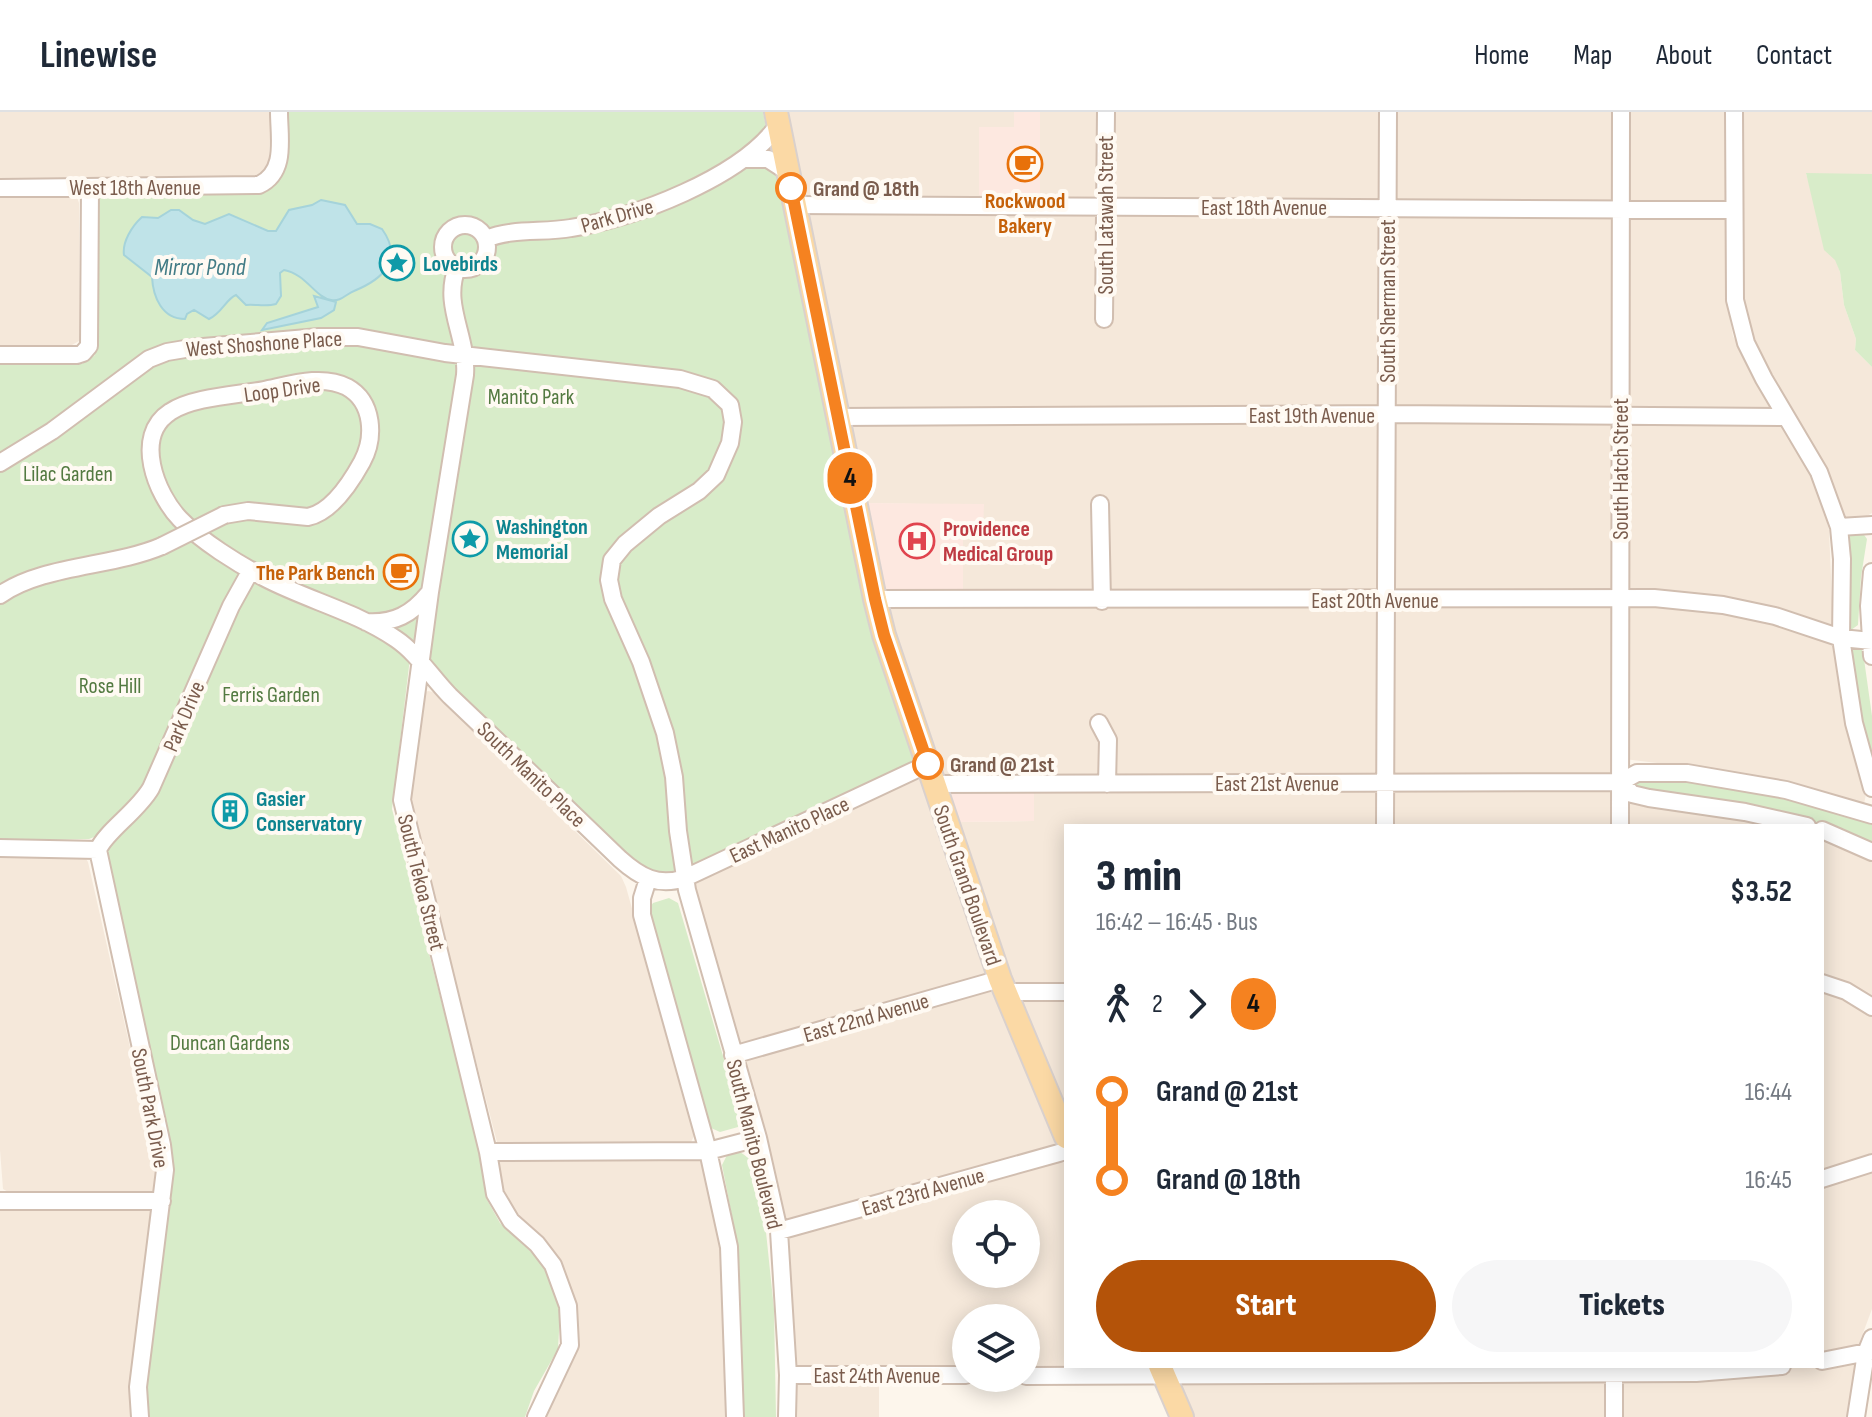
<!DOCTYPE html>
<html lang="en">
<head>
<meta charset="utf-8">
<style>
	body { margin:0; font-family:"Sofia Sans Condensed",sans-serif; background:#f6f6f7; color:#1f2937; height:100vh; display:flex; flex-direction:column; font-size:30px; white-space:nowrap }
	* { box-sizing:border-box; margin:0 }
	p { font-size:26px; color:#747a83 }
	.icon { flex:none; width:44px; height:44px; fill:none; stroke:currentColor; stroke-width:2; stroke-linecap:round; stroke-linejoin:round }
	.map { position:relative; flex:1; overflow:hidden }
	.sheet { position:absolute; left:1064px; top:712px; width:760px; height:544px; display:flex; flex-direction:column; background:#fff; border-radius:0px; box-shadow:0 4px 20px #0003 }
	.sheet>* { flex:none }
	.badge { padding:0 16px; border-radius:26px; font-size:28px; line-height:52px }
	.buttons { position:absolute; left:952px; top:1088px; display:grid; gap:16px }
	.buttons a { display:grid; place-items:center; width:88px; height:88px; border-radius:50%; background:#fff; box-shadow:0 4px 20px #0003; font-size:40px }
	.map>.badge { position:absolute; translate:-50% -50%; box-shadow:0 0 0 4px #fff }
	.legs { display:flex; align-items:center; gap:12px; height:88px; padding:0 32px; font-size:26px }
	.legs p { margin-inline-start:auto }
	.summary { display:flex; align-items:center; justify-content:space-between; height:136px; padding:0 32px }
	h1 { font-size:44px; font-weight:800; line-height:60px }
	.primary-button { display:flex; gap:16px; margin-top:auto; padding:16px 32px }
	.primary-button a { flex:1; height:92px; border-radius:48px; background:#b45309; color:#fff; font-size:32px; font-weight:800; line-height:92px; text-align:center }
	.primary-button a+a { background:#f6f6f7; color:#1f2937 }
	ul { padding:0 32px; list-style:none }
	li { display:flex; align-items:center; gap:28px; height:88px; font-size:30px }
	li i { display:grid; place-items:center; width:12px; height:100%; margin:0 10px; background:currentColor }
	li i::after { content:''; width:20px; height:20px; margin:-10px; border:6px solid; border-radius:50%; background:#fff }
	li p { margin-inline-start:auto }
	li:first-child i { background:linear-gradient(#0000 50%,currentColor 0) }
	li:last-child i { background:linear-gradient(currentColor 50%,#0000 0) }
	header { display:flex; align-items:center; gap:48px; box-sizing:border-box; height:112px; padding:0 40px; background:#fff; border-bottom:2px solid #e0e1e3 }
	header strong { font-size:38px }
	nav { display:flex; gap:44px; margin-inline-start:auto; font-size:28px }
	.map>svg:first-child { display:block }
	.residential { fill:#f5e8da; fill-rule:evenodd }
	.commercial { fill:#fde8e0 }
	.green { fill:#d8ecc9 }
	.water { fill:#bfe3e8; stroke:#a5d3da; stroke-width:2 }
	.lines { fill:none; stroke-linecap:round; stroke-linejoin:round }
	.minor-casing { stroke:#d1beb0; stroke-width:20 }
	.major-casing { stroke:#dad1cd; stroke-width:26 }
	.minor { stroke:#fff; stroke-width:16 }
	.major { stroke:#fbd9a5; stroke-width:22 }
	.minor-bridge-casing { stroke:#d1beb0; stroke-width:20; stroke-linecap:butt }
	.minor-bridge { stroke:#fff; stroke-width:16 }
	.line-1-casing { stroke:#fff; stroke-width:18 }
	.line-1 { stroke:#f58220; stroke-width:12 }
	.stop-1-dot { fill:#fff; stroke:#f58220; stroke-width:4 }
	.labels { text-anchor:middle; stroke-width:8; stroke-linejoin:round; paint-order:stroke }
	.street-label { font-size:22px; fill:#7a5c4d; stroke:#fffaf3 }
	.stop-label { font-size:22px; font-weight:bold; fill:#7a5c4d; stroke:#fffaf3; text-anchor:start }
	.food-label { font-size:22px; font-weight:bold; fill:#c56008; stroke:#fffaf3 }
	.culture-label { font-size:22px; font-weight:bold; fill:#0d838f; stroke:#fffaf3; text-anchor:start }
	.park-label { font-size:22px; fill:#537a41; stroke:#fffaf3 }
	.health-label { font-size:22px; font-weight:bold; fill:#be3a42; stroke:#fffaf3; text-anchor:start }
	.water-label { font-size:24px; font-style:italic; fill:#437c86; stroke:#fffaf3 }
</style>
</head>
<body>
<header>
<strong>Linewise</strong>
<nav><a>Home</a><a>Map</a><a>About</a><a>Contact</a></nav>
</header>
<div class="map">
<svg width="1872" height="1305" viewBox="0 0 1872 1305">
	<rect width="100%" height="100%" fill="#fdf6ec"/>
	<path class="residential" d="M0 0H271L269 50 264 60 257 65 0 68Z
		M785 0H1014V15L979 83 1039 84 1040 0H1725V180L1733 224 1758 273 1799 334 1816 368 1829 418 1834 535 1840 585 1848 623 1866 682 1864 692 1860 694 1774 669 1724 659 1624 647V687L1787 714H1066V999L1014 871 958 710 1034 709 947 677 886 494 984 393 860 391Z
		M1738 0H1872V62H1806L1840 160 1844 193 1856 227 1855 238 1872 255V401L1867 404 1848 407 1841 403 1749 230 1739 193Z
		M71 82 77 85 79 91V229L72 233H0V83Z
		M428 579 433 580 621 764 626 775 695 1022 690 1032H500L497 1030 409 691 424 581Z
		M917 667 922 669 987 860 985 863 738 932 692 774 695 769Z
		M1822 725 1872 747V1045L1822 1062Z
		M0 743 84 744 88 750 156 1050 153 1082H12L3 1077 0 1038Z
		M987 879 994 881 1055 1026 1054 1034 783 1110 744 947Z
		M698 1046 703 1053 720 1130 729 1305H540L574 1191 564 1159 556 1144 539 1122 505 1090 495 1052 498 1047Z
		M1059 1049 1066 1052V1254H1145L1141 1256H1026V1206H966V1256L793 1255 784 1128 788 1124ZM966 1102H1026V1162H966Z
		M1872 1058V1197L1860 1229 1847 1305H1191L1171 1254 1314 1256 1315 1254H1822V1074Z
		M0 1096 151 1098 129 1283 133 1305H0Z
		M795 1271H879V1305H790Z"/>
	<path class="commercial" d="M1014 0H1040V84L979 83V15H1014Z
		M860 391 984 392 983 418H963V493L886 494Z
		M947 677H1034V709L958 710Z"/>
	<path class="green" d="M284 0H763L871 519 912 642V648L908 652 673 764 645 760 410 546 392 697 477 1029 486 1086 500 1111 542 1150 556 1179 560 1202 558 1237 534 1279 525 1305H149L145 1293 149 1239 173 1054 99 723 89 727 0 729V252H82L95 243 97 92 99 85 106 82 261 79Z
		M1806 61 1872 62V255L1855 238 1856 227 1844 193 1840 160 1835 148 1824 138Z
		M1862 420 1867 427 1861 465 1858 513 1851 518 1847 517 1845 422Z
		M1852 535H1860L1863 540 1872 604V659L1859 613Z
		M1685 668 1786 684 1832 698 1872 713V736L1820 714 1782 703 1639 681 1633 673 1634 669Z
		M669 786 678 791 741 1005 738 1015 720 1020 711 1016 649 797 653 791Z
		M740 1040 750 1047 766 1120 774 1197 776 1305H743L737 1130 722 1053 727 1043Z"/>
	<path class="water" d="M321 88 345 93 357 112H370L382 117C404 148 383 167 354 179 346 182 341 190 331 188 316 186 306 162 284 158L280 161 281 184 276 192C266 195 256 192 246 193L236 183C226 187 222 201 209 207L194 198 187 202 185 207C162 207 153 185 152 165L124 143C122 130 132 114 142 105L158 106 171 98H179L193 108 205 112 229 102 268 119H276L289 98 312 93Z
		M314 184 336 190 334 198 321 206 262 218 267 211 318 195Z"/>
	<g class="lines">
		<g class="minor-casing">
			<path id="minor" d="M1734 0 1735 188 1746 231 1764 267 1819 360 1839 415 1842 447 1841 526 1854 611 1872 676
				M745 47H768L788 60
				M0 76 259 73C287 60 279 26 279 0
				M795 93 1733 98
				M443 135a22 22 0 1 1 44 0a22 22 0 1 1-44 0Z
				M486 127C512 116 543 121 571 116 633 107 742 65 778 13
				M457 156C442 193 468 225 465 263L430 480 402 688 488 1040 495 1082 511 1109 537 1132 553 1153 568 1194 570 1233 536 1305
				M1104 207 1106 0
				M0 243H77L83 241 89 234 90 75
				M838 305 1387 302 1786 305
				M0 351 52 319 149 247 167 240 191 236 319 225H358L445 241 680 267 713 277 730 293 733 310 730 331 716 363 699 379 659 404 625 432 612 448 609 468 613 487 641 550 665 621 674 665 678 719 687 778 758 1026 779 1119 788 1263 787 1305
				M1100 392 1102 489
				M224 403 248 399 308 405C332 400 351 370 362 350 375 326 374 290 347 275 322 262 289 273 264 278 237 283 192 285 170 300 133 324 156 382 180 407 201 429 238 452 265 466 307 488 357 500 396 527 417 541 432 566 450 584 507 638 564 693 620 747 640 765 658 775 685 766L928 652
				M1839 415 1872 413
				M1872 460 1869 494 1872 544
				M0 483C42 453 113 455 162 434
				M875 487 1654 486 1723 493 1775 504 1841 526 1872 529
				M366 510C394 512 412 502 429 481
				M1099 611 1108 628 1107 672
				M1621 670 1632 682 1649 686 1745 700 1807 714
				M934 672 1621 670 1637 661H1687L1786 678 1872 703
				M1385 714 1388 0
				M1620 714 1621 0
				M1822 718 1872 740
				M0 736 98 738
				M98 738 162 1033 165 1058 138 1275 140 1305
				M98 738C105 720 138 699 151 676L231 494 251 458
				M648 767 642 786V803L708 1039 729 1135 735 1305
				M1822 871 1846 879 1872 895
				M1005 880H1066
				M733 943 1000 867
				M488 1040 708 1039 758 1026
				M1822 1067 1872 1051
				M0 1089H162
				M779 1119 1066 1039
				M1822 1249 1872 1239
				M788 1263H966
				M1026 1264 1696 1261 1782 1254
				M1614 1305V1254
				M1856 1305 1866 1241 1872 1226"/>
		</g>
		<g class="major-casing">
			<path id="major" d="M776 0 875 487 884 523 1000 867 1066 1025
				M1160 1254 1182 1305"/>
		</g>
		<use href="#minor" class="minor"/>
		<use href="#major" class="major"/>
		<g class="minor-bridge-casing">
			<path id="minor-bridge" d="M162 434 224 403"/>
		</g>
		<use href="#minor-bridge" class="minor-bridge"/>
	</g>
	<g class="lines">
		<g class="line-1-casing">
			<path id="line-1" d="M791 76 875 487 884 523 928 652"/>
		</g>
		<use href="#line-1" class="line-1"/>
	</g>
	<defs>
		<g id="cafe-ring" transform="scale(1.8)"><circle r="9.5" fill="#fffaf3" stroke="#e8710a" stroke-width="1.5"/><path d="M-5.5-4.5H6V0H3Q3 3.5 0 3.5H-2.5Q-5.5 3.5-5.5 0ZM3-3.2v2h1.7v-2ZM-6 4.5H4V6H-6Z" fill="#e8710a"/></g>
		<g id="sight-ring" transform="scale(1.8)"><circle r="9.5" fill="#fffaf3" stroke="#0f9aa8" stroke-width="1.5"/><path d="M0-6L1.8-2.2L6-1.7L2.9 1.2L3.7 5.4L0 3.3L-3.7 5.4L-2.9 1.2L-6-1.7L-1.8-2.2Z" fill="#0f9aa8"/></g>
		<g id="hospital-ring" transform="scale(1.8)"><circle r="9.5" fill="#fffaf3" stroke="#e0444e" stroke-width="1.5"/><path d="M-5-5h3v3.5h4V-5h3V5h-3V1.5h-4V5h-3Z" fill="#e0444e"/></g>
		<g id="building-ring" transform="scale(1.8)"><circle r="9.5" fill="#fffaf3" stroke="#0f9aa8" stroke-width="1.5"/><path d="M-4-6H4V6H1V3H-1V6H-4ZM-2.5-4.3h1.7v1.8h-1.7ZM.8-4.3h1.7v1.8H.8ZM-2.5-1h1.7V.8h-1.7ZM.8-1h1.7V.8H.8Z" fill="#0f9aa8"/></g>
	</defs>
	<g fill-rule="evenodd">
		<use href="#cafe-ring" x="1025" y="52"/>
		<use href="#sight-ring" x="397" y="151"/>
		<use href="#sight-ring" x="470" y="427"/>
		<use href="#hospital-ring" x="917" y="429"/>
		<use href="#cafe-ring" x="401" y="460"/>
		<use href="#building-ring" x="230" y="699"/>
	</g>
	<g class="stop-1-dot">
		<circle cx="791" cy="76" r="14"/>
		<circle cx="928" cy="652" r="14"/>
	</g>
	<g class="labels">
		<g class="street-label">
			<text x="135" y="83">West 18th Avenue</text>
			<text x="1264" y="103">East 18th Avenue</text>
			<text transform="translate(617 103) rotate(-16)" y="8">Park Drive</text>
			<text transform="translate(1105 103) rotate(-90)" y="8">South Latawah Street</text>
			<text transform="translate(1387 189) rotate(-90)" y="8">South Sherman Street</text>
			<text transform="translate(264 231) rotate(-4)" y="8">West Shoshone Place</text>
			<text transform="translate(282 277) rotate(-8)" y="8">Loop Drive</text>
			<text x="1312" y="311">East 19th Avenue</text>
			<text transform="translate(1620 357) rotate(-90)" y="8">South Hatch Street</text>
			<text x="1375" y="496">East 20th Avenue</text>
			<text transform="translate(183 604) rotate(-67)" y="8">Park Drive</text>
			<text transform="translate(532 662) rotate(44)" y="8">South Manito Place</text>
			<text x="1277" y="679">East 21st Avenue</text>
			<text transform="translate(789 717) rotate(-25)" y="8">East Manito Place</text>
			<text transform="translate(422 770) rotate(76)" y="8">South Tekoa Street</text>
			<text transform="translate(968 773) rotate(71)" y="8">South Grand Boulevard</text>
			<text transform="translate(866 905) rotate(-16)" y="8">East 22nd Avenue</text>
			<text transform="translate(151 996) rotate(79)" y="8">South Park Drive</text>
			<text transform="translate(755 1032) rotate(76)" y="8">South Manito Boulevard</text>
			<text transform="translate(923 1079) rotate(-16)" y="8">East 23rd Avenue</text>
			<text x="877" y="1271">East 24th Avenue</text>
		</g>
		<g class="stop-label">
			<text x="813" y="84">Grand @ 18th</text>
			<text x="950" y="660">Grand @ 21st</text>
		</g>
		<g class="food-label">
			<text x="1025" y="96">Rockwood<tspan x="1025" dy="25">Bakery</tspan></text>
			<text x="375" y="468" text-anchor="end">The Park Bench</text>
		</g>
		<g class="culture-label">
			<text x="423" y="159">Lovebirds</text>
			<text x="496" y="422">Washington<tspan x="496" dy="25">Memorial</tspan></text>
			<text x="256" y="694">Gasier<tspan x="256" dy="25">Conservatory</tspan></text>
		</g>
		<g class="park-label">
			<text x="531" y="292">Manito Park</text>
			<text x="68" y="369">Lilac Garden</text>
			<text x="110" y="581">Rose Hill</text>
			<text x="271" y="590">Ferris Garden</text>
			<text x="230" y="938">Duncan Gardens</text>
		</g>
		<g class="health-label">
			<text x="943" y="424">Providence<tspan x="943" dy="25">Medical Group</tspan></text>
		</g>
		<g class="water-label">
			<text x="200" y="163">Mirror Pond</text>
		</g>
	</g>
</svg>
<div class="buttons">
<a><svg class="icon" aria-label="locate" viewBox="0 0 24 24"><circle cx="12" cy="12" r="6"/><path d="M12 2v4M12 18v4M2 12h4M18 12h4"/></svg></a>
<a><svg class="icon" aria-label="layers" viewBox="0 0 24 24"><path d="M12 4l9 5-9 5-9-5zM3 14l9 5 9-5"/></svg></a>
</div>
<b class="badge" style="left:850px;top:366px;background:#f58220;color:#111">4</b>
<section class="sheet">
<div class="summary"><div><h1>3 min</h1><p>16:42 – 16:45 · Bus</p></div><b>$3.52</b></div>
<div class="legs"><svg class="icon" aria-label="walk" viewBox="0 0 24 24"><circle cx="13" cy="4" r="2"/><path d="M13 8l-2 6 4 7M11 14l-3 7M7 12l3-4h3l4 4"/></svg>2<svg class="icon" aria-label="forward" viewBox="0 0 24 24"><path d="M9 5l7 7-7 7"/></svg><b class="badge" style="background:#f58220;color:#111">4</b></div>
<ul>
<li><i style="color:#f58220"></i><b>Grand @ 21st</b><p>16:44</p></li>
<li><i style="color:#f58220"></i><b>Grand @ 18th</b><p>16:45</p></li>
</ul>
<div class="primary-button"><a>Start</a><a>Tickets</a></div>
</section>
</div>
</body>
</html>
